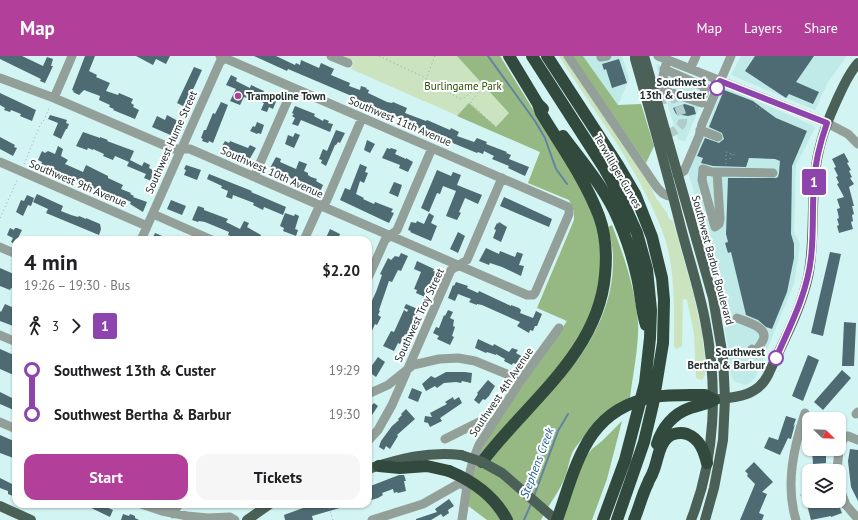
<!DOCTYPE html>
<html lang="en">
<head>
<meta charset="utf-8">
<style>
	body { margin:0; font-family:"PT Sans",sans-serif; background:#f6f6f6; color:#202124; height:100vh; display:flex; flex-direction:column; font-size:15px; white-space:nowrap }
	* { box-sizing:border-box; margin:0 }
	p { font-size:13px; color:#757577 }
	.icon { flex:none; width:22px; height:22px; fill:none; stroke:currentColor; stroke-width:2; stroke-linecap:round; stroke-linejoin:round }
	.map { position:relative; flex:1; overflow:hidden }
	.panel { position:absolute; left:12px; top:180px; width:360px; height:272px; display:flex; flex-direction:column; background:#fff; border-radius:12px; box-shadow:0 1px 3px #0004 }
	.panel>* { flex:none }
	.badge { padding:0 8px; border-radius:3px; font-size:14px; line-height:26px }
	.needle { width:26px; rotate:113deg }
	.buttons { position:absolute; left:802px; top:356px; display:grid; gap:8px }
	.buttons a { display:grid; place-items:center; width:44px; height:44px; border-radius:8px; background:#fff; box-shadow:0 1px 3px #0004; font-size:20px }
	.map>.badge { position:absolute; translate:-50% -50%; box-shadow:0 0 0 2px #fff }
	.legs { display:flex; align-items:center; gap:6px; height:44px; padding:0 12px; font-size:13px }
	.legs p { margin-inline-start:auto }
	.head { display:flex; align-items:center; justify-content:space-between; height:68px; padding:0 12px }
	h1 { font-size:22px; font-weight:600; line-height:30px }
	.action { display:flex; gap:8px; margin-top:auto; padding:8px 12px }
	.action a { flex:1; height:46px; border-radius:12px; background:#b2409b; color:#fff; font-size:16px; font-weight:600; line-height:46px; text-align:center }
	.action a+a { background:#f6f6f6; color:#202124 }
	ul { padding:0 12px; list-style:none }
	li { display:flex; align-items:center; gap:14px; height:44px; font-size:15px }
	li i { display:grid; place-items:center; width:6px; height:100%; margin:0 5px; background:currentColor }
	li i::after { content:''; width:10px; height:10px; margin:-5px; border:3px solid; border-radius:50%; background:#fff }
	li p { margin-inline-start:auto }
	li:first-child i { background:linear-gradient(#0000 50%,currentColor 0) }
	li:last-child i { background:linear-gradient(currentColor 50%,#0000 0) }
	header { display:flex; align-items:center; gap:24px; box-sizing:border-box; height:56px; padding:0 20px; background:#b2409b; color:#fff }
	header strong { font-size:19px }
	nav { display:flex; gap:22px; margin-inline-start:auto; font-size:14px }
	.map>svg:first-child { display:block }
	.built { fill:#bfeae8 }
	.green { fill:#cbe3be }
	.forest { fill:#96b983 }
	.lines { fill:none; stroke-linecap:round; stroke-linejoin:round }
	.stream { stroke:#6183a4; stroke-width:2 }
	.building { fill:#4e6a73 }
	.minor-tunnel { stroke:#afcccb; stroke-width:9; stroke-dasharray:9 4.5; stroke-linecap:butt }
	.path { stroke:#90aaa9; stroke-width:1; stroke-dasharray:1 3; stroke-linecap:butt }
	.minor { stroke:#939f99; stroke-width:9 }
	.major { stroke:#4b6056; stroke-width:10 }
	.highway { stroke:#324a3e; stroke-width:12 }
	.major-bridge { stroke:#4b6056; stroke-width:10 }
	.highway-bridge { stroke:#324a3e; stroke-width:12 }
	.line-1-casing { stroke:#fff; stroke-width:9 }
	.line-1 { stroke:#8e44ad; stroke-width:6 }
	.stop-1-dot { fill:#fff; stroke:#8e44ad; stroke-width:2 }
	.poi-dot { fill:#b2409b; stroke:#fff; stroke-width:1.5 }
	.labels { text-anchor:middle; stroke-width:4; stroke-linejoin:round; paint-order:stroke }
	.stop-label { font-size:11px; font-weight:bold; fill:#212e2e; stroke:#fff; text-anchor:end }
	.park-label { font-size:11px; fill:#264f00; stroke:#fff }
	.poi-label { font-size:11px; font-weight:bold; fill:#212e2e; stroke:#fff; text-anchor:start }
	.street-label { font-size:11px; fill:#212e2e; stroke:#fff }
	.water-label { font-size:12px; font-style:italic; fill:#1a5a93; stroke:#fff }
</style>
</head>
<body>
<header>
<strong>Map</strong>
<nav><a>Map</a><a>Layers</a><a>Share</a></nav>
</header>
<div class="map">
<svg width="858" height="464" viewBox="0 0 858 464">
	<rect width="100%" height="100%" fill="#d2f4f2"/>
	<path class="built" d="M583 0H622L629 23 618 49Z
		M741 0H847L828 26 815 54 731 19Z
		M656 8 708 30 685 86 678 83Z
		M726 31 812 69 815 72 796 109 794 176 800 188 794 228 756 320 750 327 745 329 734 325 731 319 728 290 711 203 698 150 688 116 723 32Z"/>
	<path class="green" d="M343 0H476L589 144 542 239 575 163 574 155 569 144 528 127 540 96 351 13 354 5Z
		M559 0H565L647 123 656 142 667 157 669 163 673 165 694 240 701 273 705 301V319L702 324 696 322 694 277 687 244 685 243 683 244 682 290 677 293 674 291C674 253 676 211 662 174 638 111 595 57 559 0Z"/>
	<path class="forest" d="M457 0H500L589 144 598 172 601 199 600 219 596 241 576 306C599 274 614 241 613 201 613 191 610 180 608 171L612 169C624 200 635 232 638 266 639 291 633 317 630 342 611 358 589 372 575 392 569 400 569 412 565 421 559 437 548 449 541 464H487L467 449 470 430 481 395 496 367 567 265 537 252 574 164V155L569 144 528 127 540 96 457 60 469 47 496 71 509 57Z
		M572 0H583L618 49 641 48 654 90 646 107Z
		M622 365 607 423 592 464H562L583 404 592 393 602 385Z"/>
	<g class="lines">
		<path class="stream" d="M488 0 535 65 545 82 556 113 567 128
			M534 440 558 375 568 358
			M524 464 531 448"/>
	</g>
	<path class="building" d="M0 0H22L43 10 47 1 53 3 51 10H53L45 27 40 25 41 23 0 3Z
		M85 0H95L89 15 97 19 96 21 110 27 106 35 118 39 119 37 133 43 131 47 134 49 133 51 139 54 135 63 113 54 114 53 109 51 110 49 99 44 100 40 84 34 79 39 73 36 74 35 72 34Z
		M136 0H170L166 8 156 3 153 9Z
		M254 0H276L295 9 296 7 300 9 301 4 319 12 321 7 334 13 331 19 350 27 349 30 360 34 361 30 367 32 366 33 369 34 368 37 387 46 392 47 393 46 407 52 405 57 426 65 427 64 450 74 451 72 459 76 457 80 474 86 477 82 487 86 486 88 507 96 506 97 511 99 509 103 529 111 525 120 508 112 509 110 492 103 494 100 484 95 483 98 478 96 477 97 443 83 442 84 421 73 404 67 405 65 391 58 353 43 354 41 288 13 287 15Z
		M755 0H814L796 26 819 36 813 48 789 38 786 42 745 15Z
		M619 3 627 27 612 32 606 13 604 14 602 8Z
		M194 11 202 14 185 51 177 47Z
		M231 19 237 22 236 25 250 32 251 29 264 35 263 37 277 43 273 53 269 51 267 56 261 54 264 47 251 41 249 43 244 41 240 49 230 45 236 33 226 29Z
		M724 34 753 45 776 62 807 75 792 110 791 178 794 188V202L787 236 772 273 766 271 758 264 746 259 731 196 728 197 725 187 728 186 726 178 728 122H776L778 121 779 117 780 105 775 103 749 102 746 111 713 110 701 107 703 102 697 100 705 82 719 87 724 83 722 77 709 71Z
		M0 37 36 54 32 65 20 60 21 58 11 54 10 56 4 54 5 52 0 49Z
		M221 46 228 49 213 87 209 85 208 87 202 85 203 83 201 82 204 74H206L213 57 215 58Z
		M685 48 694 51 696 58 688 60 676 58 673 52Z
		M295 50 315 58 314 60 323 65 324 63 329 65 328 67 333 68 330 76 301 64 298 70 292 68 295 62 292 60 294 58 292 57Z
		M50 59 67 64 66 67 69 68 67 73H66L61 83 53 79 58 67 48 63Z
		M167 59 178 65 176 71H177L175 75 177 76 175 81 152 71 157 60 165 64Z
		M257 66 264 69 261 78 258 77 257 78 250 75 253 70 255 71Z
		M336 74 345 77 340 87 338 86 336 89H335L326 110 321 107 322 104 319 103 323 93 327 95Z
		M83 76 100 82V81L108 84 107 85 134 95 130 104 142 110 144 106 150 109 149 112 158 117 154 126 144 122 146 118 127 110 129 106 115 100 113 104 103 100 104 98 93 93V94L88 92 87 94 76 90Z
		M295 77 300 79 294 92 285 88 288 79 293 81Z
		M0 81 15 89 14 91 17 92 13 100 0 93Z
		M367 84 375 88 370 97 364 94Z
		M225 85 229 87 230 85 248 92 250 89 256 92 249 104 236 99 235 100 221 92Z
		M58 90 63 93 61 100 68 104 65 108 83 116 86 109 108 120V122L123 129 121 133 131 137 130 138 134 140 133 141 147 146 143 156 130 148 131 146 118 140 117 143 74 123 57 117V119L52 116 53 114 41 109 42 106 38 104 42 95 45 97 48 95 55 98Z
		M387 92 390 93 391 92 397 94 395 98 406 103V102L413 106 408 116 399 112 400 109 382 102Z
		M844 97 849 106 847 107 851 114 849 115 852 121 850 122 854 128 849 131 854 150H852L854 158 852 159 853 165 851 166 853 173 839 177 837 170 839 169 837 163 839 162 837 153 840 152 837 143 844 141 837 128 839 127 836 121 838 120 834 112 836 111 832 103Z
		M276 101 281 103 280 106 296 113 299 105 307 108 304 115 308 117V119L311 121 317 123 316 125 323 129 320 136 270 112Z
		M360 108 367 111 365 116 368 117 364 127 360 125 356 138 364 142 363 143 374 148 375 146 393 153 391 156 394 157 389 167 340 144 345 132 350 134Z
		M186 109 201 114 197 124 184 119 186 114 184 113Z
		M437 114 451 120 453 116 461 119 457 129 482 139 478 148 465 142 459 156 461 157 457 164 446 160 456 135 443 130 440 138 437 137 429 156 421 152Z
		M209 118 252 135 251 136 286 151 283 159 264 151 263 154 253 149 254 147 233 139 232 143 226 141 228 135 221 132 222 130 207 123Z
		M394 126 402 129 398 141 389 137Z
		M37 138 63 150 61 155 71 159 78 161 79 160 86 163V162L100 168 101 173 99 179 46 157 48 153 33 146Z
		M27 139 34 142 31 150 28 149 23 160 16 156 21 144 24 145Z
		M504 141 552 163 549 171 500 150Z
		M171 144 186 150 182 159 167 153Z
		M198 150 204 152V154L228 163 226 166 240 173 244 165 249 167 247 171 261 179 259 184H240L228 179 229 176 205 166 199 165 198 166 192 164Z
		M285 157 294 160 295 158 299 160 295 173 298 174 296 180 283 175 284 172 280 170Z
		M429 157 434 160 431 167 437 170 431 185 410 176 411 175 408 174 411 166 416 167 417 165 424 168Z
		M499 166 507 171 501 186 493 182 496 174 494 173 497 167 498 168Z
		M10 172 14 174 15 172H17L22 174 17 184H16L15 188 11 186 13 182 7 179Z
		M330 173 340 178 338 184H325Z
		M458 176 465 180 458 197 450 193Z
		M155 177 172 184H152Z
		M486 192 499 198 500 195 515 201 517 196 523 198 519 209 524 210 521 220 502 211 490 207 489 209 479 205Z
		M830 196 841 198 823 280 811 277Z
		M401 197 408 200 401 215 398 214 392 226 389 225 379 254 380 255 378 259 381 261 377 269 375 268 368 283V248L370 249 376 236 382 219 380 218 388 202 391 204 395 200 399 201Z
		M417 205 434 213 433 215 439 217 435 224 432 223 429 231V233L428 234 425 241 416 237 417 234 414 233 421 216 414 213Z
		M0 212 16 219V234L11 232 10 234 0 230Z
		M456 226 468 230 467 232 478 237 479 235 511 250V249L519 252 521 254 520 257 533 262 536 255 542 258 537 270H535L533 275 530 274 529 277 517 270 520 266 482 249 477 248V249L469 246 471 243 458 238 455 245 448 242 453 229 454 230Z
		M5 248 16 253V271L0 265V255L1 256Z
		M406 248 420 254 418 259 417 258 409 280 405 278 400 288 398 287 394 295 383 290 391 275 394 276 404 254 407 256 408 254 404 252Z
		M448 254 453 256 450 262 454 264 453 270 455 271 452 280 454 281 450 289 437 283 439 280 433 277 436 271 439 272 444 259 445 260Z
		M844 266 856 267 854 310H842Z
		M478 283 493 290 494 288 509 296 512 292 518 294 516 297 523 301 519 309 513 307 512 309 504 305 505 303 496 298V299L487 296 486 297 475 292Z
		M0 293 16 300V320L0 313Z
		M808 299 819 304 803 345 792 340Z
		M378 301 385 306 376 321 368 315Z
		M842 314 851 322 823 354 814 346Z
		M446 316H465L472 317 471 327 462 325 461 327 456 326 444 327 437 332 435 330 426 335 422 328 431 320 435 322Z
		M488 324 495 330 489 340 485 344 483 343 479 348 474 344 478 338 477 337Z
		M412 332 422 336 418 346 408 342Z
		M0 336 16 344V355L0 348Z
		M453 341 454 344 459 341 462 347 440 362 442 365 430 371 428 367 424 366 425 360 432 361 430 357 447 348 445 346Z
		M374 347 378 350 368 365V349L370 351Z
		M406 353 415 363 397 379 398 380 390 393 386 390 384 394 379 391 381 385 392 370 399 364 398 363 402 359 401 358Z
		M786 360 796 363 793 371 795 368 791 383 788 382 780 399 764 392 769 381 778 384Z
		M0 379 16 386V403L0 397Z
		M812 393H826V407L813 408Z
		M850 393 858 394V445L851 431 848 405Z
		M754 406 773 426 762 436 767 438 759 457 764 459 762 464H740L755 428 747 420 748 418 745 415Z
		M399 419H404L406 425H404L406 435 398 437 397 436 394 437 393 433 382 437 383 439 378 442 368 445V431Z
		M0 422 16 430V439L14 438 13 440 8 438V435L0 432Z
		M449 443 454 450 448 454 449 457 443 461 441 458 431 464H416V463L437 456 435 453Z
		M815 445H837L842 457 831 461V460L811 464 807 449Z
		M83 448H99L113 454 110 461Z
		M314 448H350V449L312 460 313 464H285L284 459Z
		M123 458 129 460 130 458 135 460V462L139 464H121Z"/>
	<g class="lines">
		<path class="minor-tunnel" d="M657 45 673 42 676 43C683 64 690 68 666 79"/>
		<path class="path" d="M379 0 426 22
			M435 0 426 23 460 43 464 42 477 31 481 32 482 33 471 45V47C479 55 487 64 496 70 510 80 533 80 542 95L552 126 569 140 570 143
			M756 50 761 54 762 51
			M730 103 732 98
			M24 108 41 67 43 66 50 50
			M726 108V96L735 99
			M0 162 18 122
			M543 241 554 246 559 253 566 258 567 262 565 266
			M737 292 744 296
			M757 302 755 305 763 309
			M593 362 607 341
			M800 439 809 438
			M328 448 333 464"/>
		<path class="minor" d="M331 0 348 7
			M568 0 656 130C661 136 665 141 673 140
			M658 0 827 67 848 78 858 88
			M601 1 607 0
			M666 8 663 20 668 36
			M664 13 705 31 704 38 696 45
			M690 13 696 0
			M0 22 54 42 173 93H190L527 239H533L535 237 569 158V153L568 151 220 0
			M654 31 702 47
			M54 42 72 0
			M700 74 718 81
			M0 106 147 170
			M703 113 712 116H717L720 163 719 168 715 171 702 124Z
			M717 116 773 117
			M677 119 684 115 688 106 699 80 702 68 731 0
			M254 121 293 32
			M153 158 212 184
			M141 184 220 6 227 0
			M304 184 318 153 326 146 362 62
			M0 191 16 198
			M368 222 385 184 397 174 432 92
			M737 262C746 266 769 271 763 284 761 288 759 292 756 294L752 293
			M0 279 16 286
			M368 338 388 329 413 309 439 303 458 302 475 305 521 324
			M856 358 858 356
			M0 366 16 373
			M445 383 481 365 493 367
			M368 385 378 374 392 349 451 214 467 204 502 122
			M839 392 845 380H848L858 384
			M837 415 839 393
			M839 431 846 449 858 463
			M141 448 162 455 187 460 208 462 230 461 235 464
			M173 458 179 448
			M372 464 423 448 460 427 466 431
			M462 464C466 438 468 413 479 389L521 324 559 272
			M796 464C785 429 794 390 805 357"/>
		<path class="major" d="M635 0V3C651 59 667 116 681 172 689 203 699 233 705 264 718 330 716 401 691 464
			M644 0 713 242 723 301 725 343 723 384 714 432 705 464
			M719 343C739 341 758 339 768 319 782 288 800 256 808 221 815 187 811 153 815 119 817 93 825 70 836 46 842 33 848 18 858 7
			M368 413C399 403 428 395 461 399
			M0 450 31 464
			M247 464 270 448"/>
		<path class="highway" d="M509 0 538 48 543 53
			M532 0 604 112 621 142 637 177 647 213 651 254 650 282 645 327 625 404 603 464
			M547 0 618 109 635 138 652 181 662 222 664 244 663 287 653 348 644 386 617 464
			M563 80C581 104 601 128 614 154 624 175 632 198 637 221 641 237 641 254 646 269
			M657 388C662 372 673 358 690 352 699 349 705 349 714 344L705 339H691
			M482 406C526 347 598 298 605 219 607 199 606 179 599 160 585 123 561 90 541 57L538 48
			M379 410 400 412 427 410 449 415
			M634 464C639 452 642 439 648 427 649 423 652 420 653 416 658 405 658 390 667 382 672 377 681 376 687 378 700 383 704 395 707 407"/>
		<path class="major-bridge" d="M461 399 482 406 502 417 556 464"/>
		<path class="highway-bridge" d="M449 415C473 425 495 441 507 464
			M557 464C577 408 586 353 654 341 666 339 679 339 691 339"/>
	</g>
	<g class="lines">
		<g class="line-1-casing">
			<path id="line-1" d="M717 32 720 25 827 67C820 87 815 106 814 126 812 152 814 177 811 202 807 238 790 270 776 302"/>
		</g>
		<use href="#line-1" class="line-1"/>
	</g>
	<g class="stop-1-dot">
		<circle cx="717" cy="32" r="7"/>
		<circle cx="776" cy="302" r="7"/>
	</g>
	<circle class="poi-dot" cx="238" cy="40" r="4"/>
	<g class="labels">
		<g class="stop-label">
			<text x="706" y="30">Southwest<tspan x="706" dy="13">13th &amp; Custer</tspan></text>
			<text x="765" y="300">Southwest<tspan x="765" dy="13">Bertha &amp; Barbur</tspan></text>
		</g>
		<g class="park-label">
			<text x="463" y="34">Burlingame Park</text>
		</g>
		<g class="poi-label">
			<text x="246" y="44">Trampoline Town</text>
		</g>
		<g class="street-label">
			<text transform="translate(400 65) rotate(23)" y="4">Southwest 11th Avenue</text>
			<text transform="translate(171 86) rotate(-66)" y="4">Southwest Hume Street</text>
			<text transform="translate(618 115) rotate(60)" y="4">Terwilliger Curves</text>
			<text transform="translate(272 116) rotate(24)" y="4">Southwest 10th Avenue</text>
			<text transform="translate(78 127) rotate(23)" y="4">Southwest 9th Avenue</text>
			<text transform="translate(713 204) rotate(75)" y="4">Southwest Barbur Boulevard</text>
			<text transform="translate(419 259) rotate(-65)" y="4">Southwest Troy Street</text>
			<text transform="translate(501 336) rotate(-56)" y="4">Southwest 4th Avenue</text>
		</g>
		<g class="water-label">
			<text transform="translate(537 407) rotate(-69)" y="4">Stephens Creek</text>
		</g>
	</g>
</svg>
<div class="buttons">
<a><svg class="needle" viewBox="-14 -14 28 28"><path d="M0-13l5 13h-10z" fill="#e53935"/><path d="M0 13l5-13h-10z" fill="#757577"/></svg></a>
<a><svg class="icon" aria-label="layers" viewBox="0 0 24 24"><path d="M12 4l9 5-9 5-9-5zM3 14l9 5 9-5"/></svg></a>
</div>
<b class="badge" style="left:814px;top:126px;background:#8e44ad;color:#fff">1</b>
<section class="panel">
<div class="head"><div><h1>4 min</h1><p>19:26 – 19:30 · Bus</p></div><b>$2.20</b></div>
<div class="legs"><svg class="icon" aria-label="walk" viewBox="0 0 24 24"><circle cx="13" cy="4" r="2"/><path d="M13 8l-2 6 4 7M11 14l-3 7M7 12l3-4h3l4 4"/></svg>3<svg class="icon" aria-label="forward" viewBox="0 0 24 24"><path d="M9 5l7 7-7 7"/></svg><b class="badge" style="background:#8e44ad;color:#fff">1</b></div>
<ul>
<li><i style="color:#8e44ad"></i><b>Southwest 13th &amp; Custer</b><p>19:29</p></li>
<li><i style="color:#8e44ad"></i><b>Southwest Bertha &amp; Barbur</b><p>19:30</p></li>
</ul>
<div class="action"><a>Start</a><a>Tickets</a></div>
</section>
</div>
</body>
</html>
